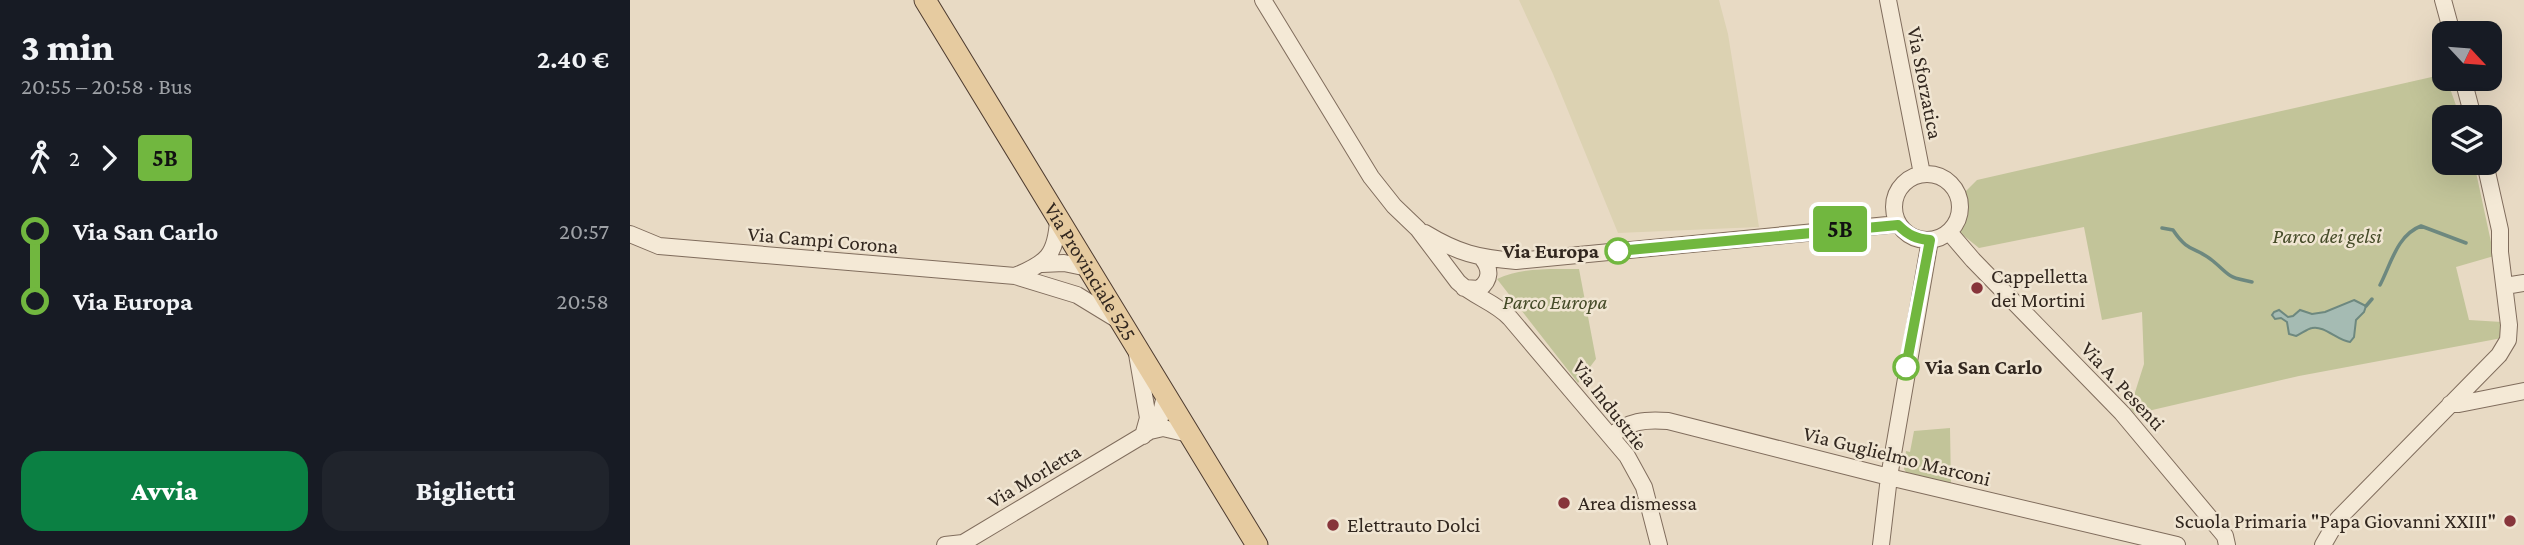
<!DOCTYPE html>
<html lang="it">
<head>
<meta charset="utf-8">
<style>
	body { margin:0; font-family:"Crimson Pro",serif; background:#20242c; color:#f1f3f6; height:100vh; display:flex; flex-direction:column; font-size:26px; white-space:nowrap }
	* { box-sizing:border-box; margin:0 }
	p { font-size:23px; color:#9ea1a6 }
	.icon { flex:none; width:38px; height:38px; fill:none; stroke:currentColor; stroke-width:2; stroke-linecap:round; stroke-linejoin:round }
	.map { position:relative; flex:1; overflow:hidden }
	.side { display:flex; flex-direction:column; background:#171b24; width:630px }
	.side>* { flex:none }
	.badge { padding:0 14px; border-radius:5px; font-size:24px; line-height:46px }
	.needle { width:46px; rotate:116deg }
	.fabs { position:absolute; left:1802px; top:21px; display:grid; gap:14px }
	.fabs a { display:grid; place-items:center; width:70px; height:70px; border-radius:14px; background:#171b24; box-shadow:0 7px 28px #0002; font-size:35px }
	.map>.badge { position:absolute; translate:-50% -50%; box-shadow:0 0 0 4px #fff }
	.legs { display:flex; align-items:center; gap:10px; height:77px; padding:0 21px; font-size:23px }
	.legs p { margin-inline-start:auto }
	.overview { display:flex; align-items:center; justify-content:space-between; height:119px; padding:0 21px }
	h1 { font-size:38px; font-weight:800; line-height:52px }
	.cta { display:flex; gap:14px; margin-top:auto; padding:14px 21px }
	.cta a { flex:1; height:80px; border-radius:21px; background:#0b8043; color:#fff; font-size:28px; font-weight:800; line-height:80px; text-align:center }
	.cta a+a { background:#20242c; color:#f1f3f6 }
	ul { padding:0 21px; list-style:none }
	li { display:flex; align-items:center; gap:24px; height:70px; font-size:26px }
	li i { display:grid; place-items:center; width:10px; height:100%; margin:0 9px; background:currentColor }
	li i::after { content:''; width:18px; height:18px; margin:-9px; border:5px solid; border-radius:50%; background:#171b24 }
	li p { margin-inline-start:auto }
	li:first-child i { background:linear-gradient(#0000 50%,currentColor 0) }
	li:last-child i { background:linear-gradient(currentColor 50%,#0000 0) }
	main { display:flex; flex:1; min-height:0 }
	.map>svg:first-child { display:block }
	.farmland { fill:#dcd2b2 }
	.green { fill:#c2c499 }
	.water { fill:#a5bbb3; stroke:#6d887f; stroke-width:2 }
	.lines { fill:none; stroke-linecap:round; stroke-linejoin:round }
	.stream { stroke:#6d887f; stroke-width:3.5 }
	.minor-casing { stroke:#806d5d; stroke-width:18 }
	.major-casing { stroke:#4e3c30; stroke-width:23 }
	.minor { stroke:#f4e9d6; stroke-width:16 }
	.major { stroke:#e6cba0; stroke-width:21 }
	.line-1-casing { stroke:#fff; stroke-width:16 }
	.line-1 { stroke:#71b73f; stroke-width:10 }
	.stop-1-dot { fill:#fff; stroke:#71b73f; stroke-width:3.5 }
	.poi-dot { fill:#87353b; stroke:#f0e5d2; stroke-width:2.5 }
	.labels { text-anchor:middle; stroke-width:5; stroke-linejoin:round; paint-order:stroke }
	.street-label { font-size:21px; fill:#32271f; stroke:#f0e5d2 }
	.park-label { font-size:21px; font-style:italic; fill:#454b28; stroke:#f0e5d2 }
	.stop-label { font-size:21px; font-weight:bold; fill:#32271f; stroke:#f0e5d2; text-anchor:end }
	.poi-label { font-size:21px; fill:#32271f; stroke:#f0e5d2; text-anchor:start }
</style>
</head>
<body>
<main>
<section class="side">
<div class="overview"><div><h1>3 min</h1><p>20:55 – 20:58 · Bus</p></div><b>2.40 €</b></div>
<div class="legs"><svg class="icon" aria-label="walk" viewBox="0 0 24 24"><circle cx="13" cy="4" r="2"/><path d="M13 8l-2 6 4 7M11 14l-3 7M7 12l3-4h3l4 4"/></svg>2<svg class="icon" aria-label="forward" viewBox="0 0 24 24"><path d="M9 5l7 7-7 7"/></svg><b class="badge" style="background:#71b73f;color:#111">5B</b></div>
<ul>
<li><i style="color:#71b73f"></i><b>Via San Carlo</b><p>20:57</p></li>
<li><i style="color:#71b73f"></i><b>Via Europa</b><p>20:58</p></li>
</ul>
<div class="cta"><a>Avvia</a><a>Biglietti</a></div>
</section>
<div class="map">
<svg width="1894" height="545" viewBox="0 0 1894 545">
	<rect width="100%" height="100%" fill="#e8dac4"/>
	<path class="farmland" d="M889 0H1089L1098 34 1129 227 988 233 923 74Z"/>
	<path class="green" d="M1815 74 1830 117H1815V163H1844L1864 256 1826 267 1839 320 1872 322V338L1669 376 1505 414 1500 408 1514 364 1512 312 1472 320 1454 227 1349 248 1328 231 1333 215 1331 196 1347 180Z
		M949 269 966 359 948 383 867 279C893 267 921 269 949 269Z
		M1320 428 1321 486 1278 475 1274 469 1276 451 1280 452 1284 431Z"/>
	<path class="water" d="M1724 300 1736 306 1734 312 1726 320 1724 337 1720 342C1708 341 1694 325 1682 328 1677 329 1671 334 1666 336L1659 334 1657 322 1651 318 1645 319 1642 315 1644 312 1649 310 1658 317 1663 316 1670 310 1682 314 1695 312Z"/>
	<g class="lines">
		<path class="stream" d="M1532 228 1543 230C1559 254 1565 246 1583 261 1601 276 1596 277 1622 282
			M1750 285C1761 264 1767 235 1791 226L1836 243
			M1736 306 1742 299"/>
		<g class="minor-casing">
			<path id="minor" d="M633 0 741 177 764 206 788 229 828 282C844 297 865 302 880 318L997 456 1014 487 1029 545
				M1258 0 1292 174
				M1813 0 1822 33
				M1833 79 1843 117
				M1264 207a33 33 0 1 1 66 0a33 33 0 1 1-66 0Z
				M1319 232 1343 260 1492 413 1595 536 1597 545
				M795 233C828 253 848 258 886 261L1268 224
				M0 234 29 246 385 276 447 295 488 320
				M412 264 434 263 458 268
				M385 276C417 263 426 255 428 220
				M1875 286 1894 283
				M834 288 849 289C861 280 861 269 852 258
				M507 354 518 418 513 436
				M1820 404H1829L1894 391
				M520 431 530 418 535 395
				M981 436C999 421 1015 419 1038 421L1259 477 1547 545
				M315 545 333 543 520 431 533 428 559 434
				M1251 545 1259 477 1300 240
				M1693 545 1708 519 1869 355 1878 340 1879 325 1870 252V230L1855 163"/>
		</g>
		<g class="major-casing">
			<g id="major">
				<path id="s1" d="M295 0 627 545"/>
			</g>
		</g>
		<use href="#minor" class="minor"/>
		<use href="#major" class="major"/>
	</g>
	<g class="lines">
		<g class="line-1-casing">
			<path id="line-1" d="M988 251 1268 225C1278 235 1286 239 1300 240L1276 367"/>
		</g>
		<use href="#line-1" class="line-1"/>
	</g>
	<g class="stop-1-dot">
		<circle cx="988" cy="251" r="12"/>
		<circle cx="1276" cy="367" r="12"/>
	</g>
	<g class="poi-dot">
		<circle cx="1347" cy="288" r="7"/>
		<circle cx="934" cy="503" r="7"/>
		<circle cx="1880" cy="521" r="7"/>
		<circle cx="703" cy="525" r="7"/>
	</g>
	<g class="labels">
		<g class="street-label">
			<text transform="translate(1295 83) rotate(79)" y="7">Via Sforzatica</text>
			<text transform="translate(193 240) rotate(5)" y="7">Via Campi Corona</text>
			<text dy="7" stroke="none"><textPath href="#s1" startOffset="318">Via Provinciale 525</textPath></text>
			<text transform="translate(1493 386) rotate(47)" y="7">Via A. Pesenti</text>
			<text transform="translate(980 405) rotate(52)" y="7">Via Industrie</text>
			<text transform="translate(1267 456) rotate(14)" y="7">Via Guglielmo Marconi</text>
			<text transform="translate(404 476) rotate(-31)" y="7">Via Morletta</text>
		</g>
		<g class="park-label">
			<text x="1697" y="243">Parco dei gelsi</text>
			<text x="925" y="309">Parco Europa</text>
		</g>
		<g class="stop-label">
			<text x="969" y="258">Via Europa</text>
			<text x="1295" y="374" text-anchor="start">Via San Carlo</text>
		</g>
		<g class="poi-label">
			<text x="1361" y="283">Cappelletta<tspan x="1361" dy="24">dei Mortini</tspan></text>
			<text x="948" y="510">Area dismessa</text>
			<text x="1866" y="528" text-anchor="end">Scuola Primaria "Papa Giovanni XXIII"</text>
			<text x="717" y="532">Elettrauto Dolci</text>
		</g>
	</g>
</svg>
<div class="fabs">
<a><svg class="needle" viewBox="-14 -14 28 28"><path d="M0-13l5 13h-10z" fill="#e53935"/><path d="M0 13l5-13h-10z" fill="#9ea1a6"/></svg></a>
<a><svg class="icon" aria-label="layers" viewBox="0 0 24 24"><path d="M12 4l9 5-9 5-9-5zM3 14l9 5 9-5"/></svg></a>
</div>
<b class="badge" style="left:1210px;top:229px;background:#71b73f;color:#111">5B</b>
</div>
</main>
</body>
</html>
